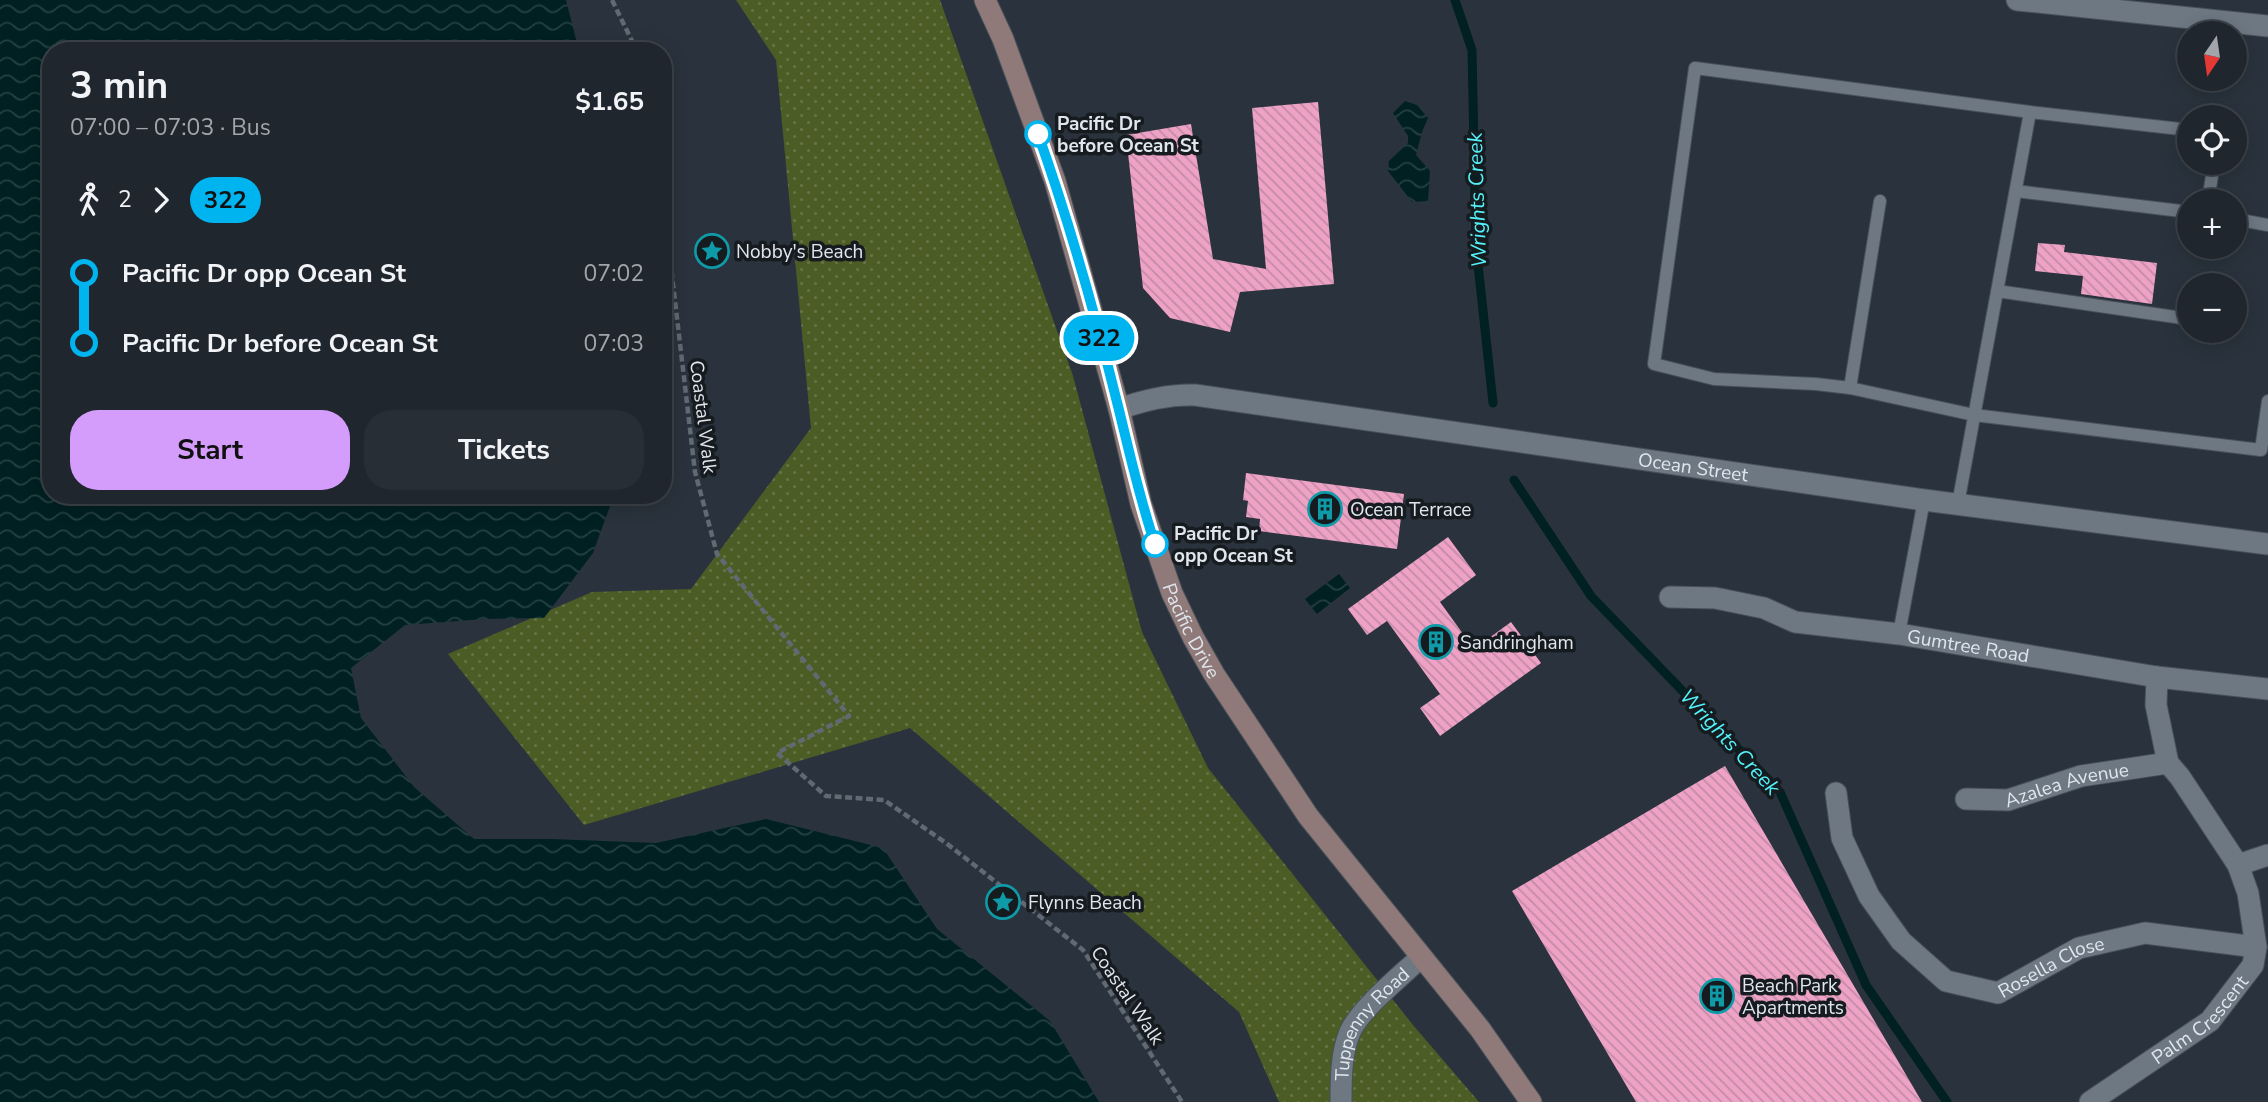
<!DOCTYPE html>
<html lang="en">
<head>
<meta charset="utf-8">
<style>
	body { margin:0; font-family:"Nunito Sans",sans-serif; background:#282e36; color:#f1f3f6; height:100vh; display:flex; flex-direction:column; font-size:26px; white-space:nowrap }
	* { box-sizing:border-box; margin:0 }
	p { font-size:23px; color:#a2a5aa }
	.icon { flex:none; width:38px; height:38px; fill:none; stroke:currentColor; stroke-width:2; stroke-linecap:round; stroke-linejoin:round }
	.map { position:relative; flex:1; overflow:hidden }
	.side { position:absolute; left:42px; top:42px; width:630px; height:462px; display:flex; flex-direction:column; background:#20262e; border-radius:28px; box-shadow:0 4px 18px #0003,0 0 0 2px #3d434a }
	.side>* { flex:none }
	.badge { padding:0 14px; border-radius:23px; font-size:24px; line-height:46px }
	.needle { width:46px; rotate:193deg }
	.fabs { position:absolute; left:2177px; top:21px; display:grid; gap:14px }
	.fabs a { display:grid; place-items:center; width:70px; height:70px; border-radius:50%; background:#20262e; box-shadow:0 4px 18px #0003,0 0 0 2px #3d434a; font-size:35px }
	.map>.badge { position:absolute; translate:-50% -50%; box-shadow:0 0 0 4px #fff }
	.legs { display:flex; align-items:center; gap:10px; height:77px; padding:0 28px; font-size:23px }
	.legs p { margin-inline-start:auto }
	.overview { display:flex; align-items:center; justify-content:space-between; height:119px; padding:0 28px }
	h1 { font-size:38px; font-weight:700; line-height:52px }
	.primary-button { display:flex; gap:14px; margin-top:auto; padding:14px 28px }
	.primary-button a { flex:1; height:80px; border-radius:28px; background:#d49cfb; color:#111; font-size:28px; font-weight:700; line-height:80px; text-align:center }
	.primary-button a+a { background:#282e36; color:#f1f3f6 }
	ul { padding:0 28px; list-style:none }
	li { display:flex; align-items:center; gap:24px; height:70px; font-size:26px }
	li i { display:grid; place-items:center; width:10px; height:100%; margin:0 9px; background:currentColor }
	li i::after { content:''; width:18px; height:18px; margin:-9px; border:5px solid; border-radius:50%; background:#20262e }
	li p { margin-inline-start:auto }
	li:first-child i { background:linear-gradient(#0000 50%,currentColor 0) }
	li:last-child i { background:linear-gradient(currentColor 50%,#0000 0) }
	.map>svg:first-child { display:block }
	.park { fill:url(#park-dots) }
	.water { fill:url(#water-waves) }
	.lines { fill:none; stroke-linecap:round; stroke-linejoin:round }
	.stream { stroke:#002022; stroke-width:9 }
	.building { fill:url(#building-back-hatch) }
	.lane-casing { stroke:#485058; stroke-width:14 }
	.street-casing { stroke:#485058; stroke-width:23 }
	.secondary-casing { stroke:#485058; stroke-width:23 }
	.path { stroke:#616972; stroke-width:4.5; stroke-dasharray:7 3.5; stroke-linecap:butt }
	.lane { stroke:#6d7883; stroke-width:12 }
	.street { stroke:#6d7883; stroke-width:21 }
	.secondary { stroke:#8f7979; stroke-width:21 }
	.line-1-casing { stroke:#fff; stroke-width:16 }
	.line-1 { stroke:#00b5ef; stroke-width:10 }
	.stop-1-dot { fill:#fff; stroke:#00b5ef; stroke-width:3.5 }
	.labels { text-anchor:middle; stroke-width:7; stroke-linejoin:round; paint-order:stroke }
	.stop-label { font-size:19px; font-weight:bold; fill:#e0e6ed; stroke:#161b1f; text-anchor:start }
	.poi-label { font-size:19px; fill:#e0e6ed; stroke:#161b1f; text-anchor:start }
	.street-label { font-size:19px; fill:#e0e6ed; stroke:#161b1f }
	.water-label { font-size:21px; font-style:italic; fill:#53f2fa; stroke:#161b1f }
</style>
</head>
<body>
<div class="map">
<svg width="2268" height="1102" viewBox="0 0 2268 1102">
	<defs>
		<pattern id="park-dots" width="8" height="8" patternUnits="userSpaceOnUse" patternTransform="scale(1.75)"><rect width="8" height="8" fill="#4b5c25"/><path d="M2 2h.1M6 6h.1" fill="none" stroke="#657345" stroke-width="1.8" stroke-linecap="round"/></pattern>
		<pattern id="water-waves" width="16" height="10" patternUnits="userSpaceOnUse" patternTransform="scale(1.75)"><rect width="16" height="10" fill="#002022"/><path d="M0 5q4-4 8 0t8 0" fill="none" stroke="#254042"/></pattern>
		<pattern id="building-back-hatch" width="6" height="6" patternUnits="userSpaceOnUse" patternTransform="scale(1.75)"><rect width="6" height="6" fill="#eea2c6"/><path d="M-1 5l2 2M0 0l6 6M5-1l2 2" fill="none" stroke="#c38ba6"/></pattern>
	</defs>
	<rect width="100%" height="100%" fill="#2a333d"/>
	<path class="park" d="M736 0H940L1073 376 1142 632 1208 768 1413 1025 1479 1102H1279L1239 1012 910 728 584 825 448 654 592 592 691 589 811 428 776 60Z"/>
	<path class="water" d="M0 0H566L579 51H51V495H614L593 553 544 618 484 619 405 625 351 668 361 718 414 787 474 839H551L656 843 766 819 883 848 937 929 1050 1021 1099 1102H0Z
		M1405 101 1417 105 1428 118 1422 132 1416 155 1430 171 1428 201 1412 202 1388 171 1389 161 1408 143V136L1393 113Z
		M1339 574 1350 588 1317 614 1305 599Z"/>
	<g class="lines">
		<path class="stream" d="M1455 0 1472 50 1476 246 1493 403
			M1514 480 1591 596 1780 792 1866 985 1947 1102"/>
	</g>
	<path class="building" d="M1318 102 1334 284 1240 292 1230 332 1170 318 1143 288 1126 135 1191 124 1213 259 1266 269 1252 108Z
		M2038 243 2065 245 2064 252 2157 263 2152 304 2081 294 2083 276 2035 271Z
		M1246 473 1404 494 1397 549 1259 531 1260 519 1246 517 1248 501 1243 500Z
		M1448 537 1476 575 1440 602 1474 649 1511 622 1541 663 1440 736 1420 708 1440 694 1387 621 1367 635 1348 609Z
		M1725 766 1922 1102H1636L1512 891Z"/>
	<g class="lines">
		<g class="lane-casing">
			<path id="lane" d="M2189 130 2030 112 1695 68 1654 364 1714 379 1816 384 1850 388 1974 415 2261 450 2268 401
				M2016 191 2189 212
				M2208 201 2214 163
				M2235 219 2268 225
				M1997 291 2189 319
				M1850 388 1880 201
				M1958 504 2030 112
				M1899 634 1924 500"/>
		</g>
		<g class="street-casing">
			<g id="street">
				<path d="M2017 0 2268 26"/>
				<path id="s1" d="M1119 409C1144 400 1168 394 1195 395L1924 500 2268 544"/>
				<path id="s2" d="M1670 597 1715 598 1764 608 1795 622 1899 634 2157 677 2268 689"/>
				<path id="s3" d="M1836 793 1842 838 1869 896 1901 941 1946 981 1998 993 2079 948 2145 933 2256 947"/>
				<path id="s4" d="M1966 799 2008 800 2081 776 2168 763"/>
				<path d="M2238 865 2268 855"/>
				<path id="s5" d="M1341 1102C1341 1079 1341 1053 1350 1032 1360 1009 1401 976 1421 957"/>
				<path id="s6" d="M2090 1102 2210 1021 2253 965 2256 947 2248 893 2238 865 2180 777 2168 763 2156 705 2157 677"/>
			</g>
		</g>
		<g class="secondary-casing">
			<g id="secondary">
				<path id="s7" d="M985 0 1003 39 1055 181 1119 409 1141 504 1172 593 1193 637 1214 674 1308 816 1480 1029 1531 1102"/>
			</g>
		</g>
		<path class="path" d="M612 0 633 43 634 51
			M663 198 695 472 717 554 849 716 777 753 826 796 884 800 946 843 1083 950 1182 1102"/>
		<use href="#lane" class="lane"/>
		<use href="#street" class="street"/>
		<use href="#secondary" class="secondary"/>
	</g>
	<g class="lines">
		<g class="line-1-casing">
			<path id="line-1" d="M1038 134C1070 224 1096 317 1119 410 1130 455 1140 500 1155 544"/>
		</g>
		<use href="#line-1" class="line-1"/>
	</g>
	<defs>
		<g id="sight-ring" transform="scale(1.75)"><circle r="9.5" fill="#161b1f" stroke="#0f9aa8" stroke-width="1.5"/><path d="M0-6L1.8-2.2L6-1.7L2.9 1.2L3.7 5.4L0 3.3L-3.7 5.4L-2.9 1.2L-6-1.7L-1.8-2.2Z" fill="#0f9aa8"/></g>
		<g id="building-ring" transform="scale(1.75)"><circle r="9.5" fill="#161b1f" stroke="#0f9aa8" stroke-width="1.5"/><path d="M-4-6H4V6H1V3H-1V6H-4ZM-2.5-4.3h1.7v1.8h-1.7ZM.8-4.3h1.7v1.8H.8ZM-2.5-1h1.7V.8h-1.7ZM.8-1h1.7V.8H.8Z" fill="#0f9aa8"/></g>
	</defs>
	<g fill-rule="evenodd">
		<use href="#sight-ring" x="712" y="251"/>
		<use href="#building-ring" x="1325" y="509"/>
		<use href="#building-ring" x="1436" y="642"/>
		<use href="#sight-ring" x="1003" y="902"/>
		<use href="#building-ring" x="1717" y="996"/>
	</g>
	<g class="stop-1-dot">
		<circle cx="1038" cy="134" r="12"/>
		<circle cx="1155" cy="544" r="12"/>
	</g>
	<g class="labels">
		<g class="stop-label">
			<text x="1057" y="130">Pacific Dr<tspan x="1057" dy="22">before Ocean St</tspan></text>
			<text x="1174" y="540">Pacific Dr<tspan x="1174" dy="22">opp Ocean St</tspan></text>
		</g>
		<g class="poi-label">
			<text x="736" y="258">Nobby's Beach</text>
			<text x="1350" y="516">Ocean Terrace</text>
			<text x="1460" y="649">Sandringham</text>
			<text x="1028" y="909">Flynns Beach</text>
			<text x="1742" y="992">Beach Park<tspan x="1742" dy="22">Apartments</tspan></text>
		</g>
		<g class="street-label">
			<text transform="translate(704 417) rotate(83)" y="7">Coastal Walk</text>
			<text dy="7" stroke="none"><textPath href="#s1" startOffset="581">Ocean Street</textPath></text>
			<text dy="7" stroke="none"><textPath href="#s7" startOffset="665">Pacific Drive</textPath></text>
			<text dy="7" stroke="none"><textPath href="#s2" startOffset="304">Gumtree Road</textPath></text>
			<text dy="7" stroke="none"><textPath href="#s4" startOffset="103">Azalea Avenue</textPath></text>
			<text dy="7" stroke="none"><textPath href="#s3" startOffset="338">Rosella Close</textPath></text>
			<text transform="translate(1128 995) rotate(56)" y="7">Coastal Walk</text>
			<text dy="7" stroke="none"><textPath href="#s6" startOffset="138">Palm Crescent</textPath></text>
			<text dy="7" stroke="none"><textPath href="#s5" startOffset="88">Tuppenny Road</textPath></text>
		</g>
		<g class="water-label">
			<text transform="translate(1477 200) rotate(-92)" y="7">Wrights Creek</text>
			<text transform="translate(1730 742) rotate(47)" y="7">Wrights Creek</text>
		</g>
	</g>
</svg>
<div class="fabs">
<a><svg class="needle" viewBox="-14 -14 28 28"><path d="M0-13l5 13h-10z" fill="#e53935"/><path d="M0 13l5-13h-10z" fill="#a2a5aa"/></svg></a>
<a><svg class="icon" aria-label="locate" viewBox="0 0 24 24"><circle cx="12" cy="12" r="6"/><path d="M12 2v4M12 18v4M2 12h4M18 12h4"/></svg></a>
<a>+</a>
<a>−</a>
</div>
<b class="badge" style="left:1099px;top:338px;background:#00b5ef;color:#111">322</b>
<section class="side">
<div class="overview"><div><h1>3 min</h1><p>07:00 – 07:03 · Bus</p></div><b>$1.65</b></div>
<div class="legs"><svg class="icon" aria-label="walk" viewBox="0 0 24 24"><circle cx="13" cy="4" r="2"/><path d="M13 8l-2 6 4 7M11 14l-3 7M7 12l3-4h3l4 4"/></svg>2<svg class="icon" aria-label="forward" viewBox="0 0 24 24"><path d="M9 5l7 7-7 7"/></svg><b class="badge" style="background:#00b5ef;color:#111">322</b></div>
<ul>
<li><i style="color:#00b5ef"></i><b>Pacific Dr opp Ocean St</b><p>07:02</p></li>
<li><i style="color:#00b5ef"></i><b>Pacific Dr before Ocean St</b><p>07:03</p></li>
</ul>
<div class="primary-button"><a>Start</a><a>Tickets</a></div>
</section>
</div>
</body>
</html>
